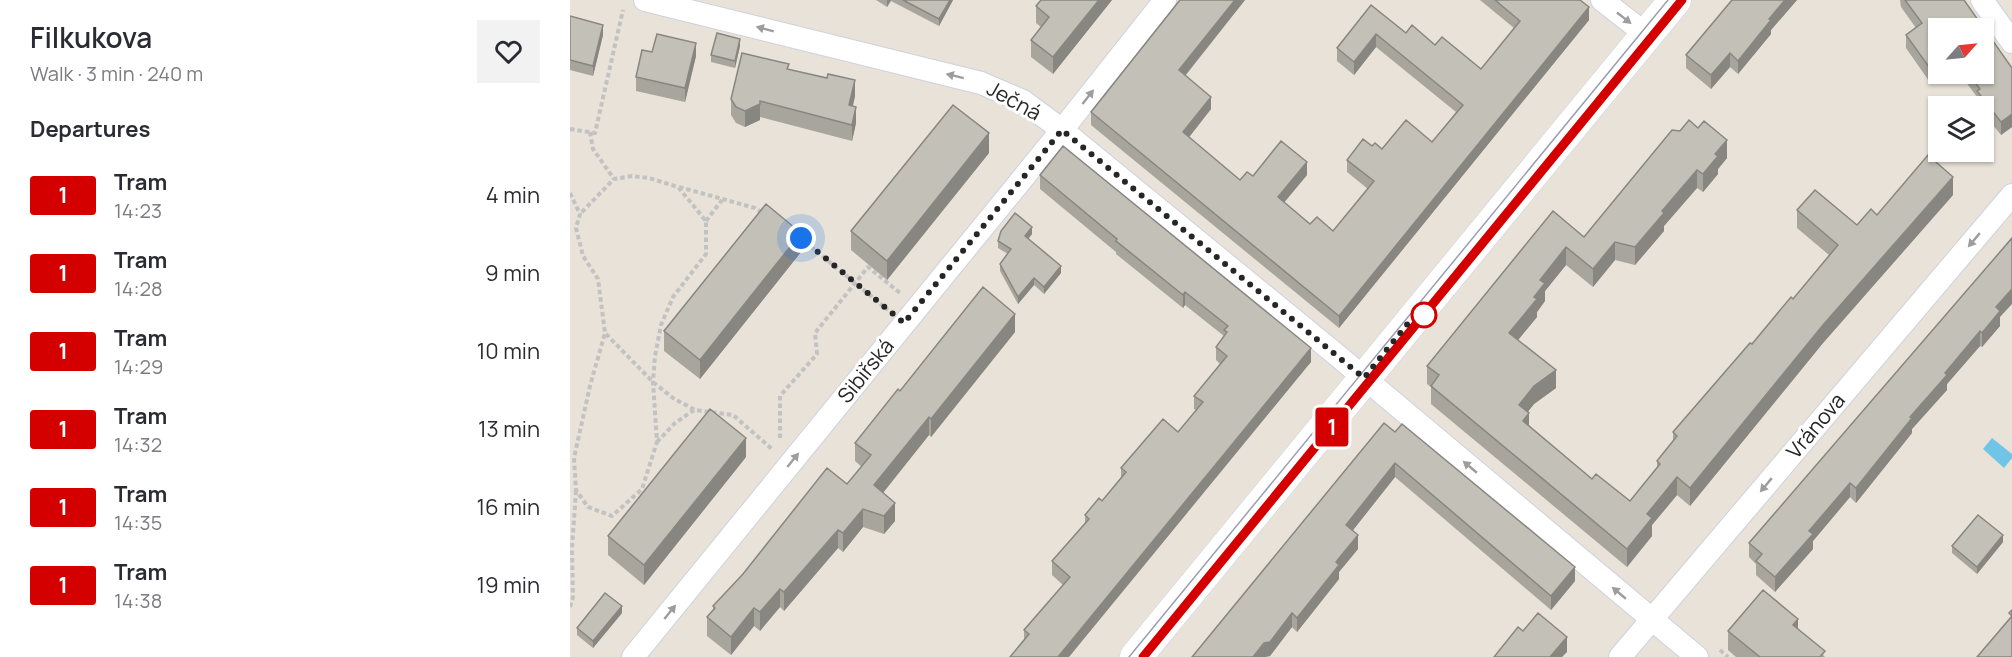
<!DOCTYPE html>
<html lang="en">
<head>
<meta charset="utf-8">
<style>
	body { margin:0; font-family:Manrope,sans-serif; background:#f2f2f3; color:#2b2b33; height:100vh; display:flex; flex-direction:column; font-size:22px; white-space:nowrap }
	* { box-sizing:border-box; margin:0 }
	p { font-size:20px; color:#7c7c81 }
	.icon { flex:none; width:33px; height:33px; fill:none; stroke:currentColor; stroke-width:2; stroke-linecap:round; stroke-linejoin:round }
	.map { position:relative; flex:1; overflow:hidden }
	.details { display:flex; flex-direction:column; background:#fff; width:570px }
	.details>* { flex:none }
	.badge { padding:0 12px; border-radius:4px; font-size:21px; line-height:39px }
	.needle { width:39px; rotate:63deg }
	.fabs { position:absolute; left:1358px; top:18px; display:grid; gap:12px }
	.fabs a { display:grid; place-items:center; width:66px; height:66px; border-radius:0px; background:#fff; box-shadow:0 2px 4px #0004; font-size:30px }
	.you { position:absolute; width:30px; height:30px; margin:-15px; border:4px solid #fff; border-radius:50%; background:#1a73e8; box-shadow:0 0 0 9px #1a73e833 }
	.map>.badge { position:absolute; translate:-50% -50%; box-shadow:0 0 0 3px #fff }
	h2 { padding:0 30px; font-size:22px; line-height:54px }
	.round { display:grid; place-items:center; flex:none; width:63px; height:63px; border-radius:0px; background:#f2f2f3 }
	.headline { display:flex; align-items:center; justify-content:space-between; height:102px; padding:0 30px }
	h1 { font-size:28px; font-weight:600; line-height:45px }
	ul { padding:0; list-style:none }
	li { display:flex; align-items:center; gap:18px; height:78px; padding:0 30px }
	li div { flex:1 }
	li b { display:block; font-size:22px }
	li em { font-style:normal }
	li .badge { min-width:66px; font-weight:700; text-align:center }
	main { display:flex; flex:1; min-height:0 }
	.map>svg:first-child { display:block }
	.water { fill:#70c4e6 }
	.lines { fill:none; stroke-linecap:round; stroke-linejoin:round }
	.street-casing { stroke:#ced1df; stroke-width:24 }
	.secondary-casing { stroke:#ced1df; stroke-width:33 }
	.path { stroke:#c2c2c2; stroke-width:4; stroke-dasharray:4.5 3; stroke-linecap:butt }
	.street { stroke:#fff; stroke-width:22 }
	.secondary { stroke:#fff; stroke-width:32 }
	.tram { stroke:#9c9eb0; stroke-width:1.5 }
	.wall { fill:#a8a59d }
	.shaded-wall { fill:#888680 }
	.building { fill:#c3c0b7; stroke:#888680; stroke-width:1.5 }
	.oneway { fill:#9d9d9d }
	.line-casing { stroke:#fff; stroke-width:14 }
	.line { stroke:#d40000; stroke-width:9 }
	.walk { stroke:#262626; stroke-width:6; stroke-dasharray:0 10.8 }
	.stop-dot { fill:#fff; stroke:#d40000; stroke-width:3 }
	.labels { text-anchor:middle; stroke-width:6; stroke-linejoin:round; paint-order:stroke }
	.street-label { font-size:21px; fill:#262626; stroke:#fff }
</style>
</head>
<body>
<main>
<section class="details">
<div class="headline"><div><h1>Filkukova</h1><p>Walk · 3 min · 240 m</p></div><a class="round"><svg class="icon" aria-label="heart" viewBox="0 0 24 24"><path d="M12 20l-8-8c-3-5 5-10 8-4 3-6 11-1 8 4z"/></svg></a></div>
<h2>Departures</h2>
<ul>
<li><span class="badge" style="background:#d40000;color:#fff">1</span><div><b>Tram</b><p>14:23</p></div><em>4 min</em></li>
<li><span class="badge" style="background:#d40000;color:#fff">1</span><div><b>Tram</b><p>14:28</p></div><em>9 min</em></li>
<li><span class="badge" style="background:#d40000;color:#fff">1</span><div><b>Tram</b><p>14:29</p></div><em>10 min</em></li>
<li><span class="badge" style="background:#d40000;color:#fff">1</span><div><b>Tram</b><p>14:32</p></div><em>13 min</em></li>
<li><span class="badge" style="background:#d40000;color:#fff">1</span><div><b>Tram</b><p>14:35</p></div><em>16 min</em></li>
<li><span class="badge" style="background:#d40000;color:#fff">1</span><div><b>Tram</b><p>14:38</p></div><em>19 min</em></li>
</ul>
</section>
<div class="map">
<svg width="1442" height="657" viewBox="0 0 1442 657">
	<rect width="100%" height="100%" fill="#e8e2d8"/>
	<path class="water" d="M1422 438 1442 454V458L1434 468 1413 449Z"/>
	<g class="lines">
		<g class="street-casing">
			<path id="street" d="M75 0 411 83 453 101 492 130 768 356 1127 657
				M1032 0 1077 35
				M1412 0 1442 42
				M63 657 492 130 595 0
				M1050 657 1442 195"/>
		</g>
		<g class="secondary-casing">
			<path id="secondary" d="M566 657 1105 0"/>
		</g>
		<path class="path" d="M0 129 25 133 53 10
			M20 132 23 149 44 179
			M109 187 185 208 193 213
			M0 193 10 214 6 228 13 256 28 279 35 333 20 386 4 458 6 490 18 507 42 516 72 489 87 442 83 382 85 356 91 325 103 297 136 254V221L108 187 79 178 62 176 44 179 10 214
			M136 221 152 200
			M229 237 318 310
			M36 334 83 382 103 398 125 410 163 415 202 449
			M210 438V396L247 354 245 333 298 267 330 293
			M87 442 105 423 124 410
			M0 607 3 597 2 548 6 491
			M1150 650 1158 657"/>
		<use href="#street" class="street"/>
		<use href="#secondary" class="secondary"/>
		<path class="tram" d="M559 657 1098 0
			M573 657 1112 0"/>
	</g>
	<path class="wall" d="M306 0H383L369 26 321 1 317 7Z
		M542 0 483 74 461 57V40L471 27 466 23V6Z
		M610 0H675L616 75 641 109 619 137 670 180 683 176 737 175 714 202 740 224 763 231 798 189 777 172V160L802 146 812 149 862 142 886 112 806 47 784 75 767 61V48L801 5 836 33 865 45 911 69 944 28 910 0H1010L1019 20 769 328 521 125V112Z
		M1162 0H1227L1201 30V34L1168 74 1160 67 1141 89 1116 68V55Z
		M1330 0H1394L1442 68V127L1431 135 1413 113V106H1408L1407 105V97L1390 74H1413L1368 28 1359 81 1336 48V35L1346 28 1331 7Z
		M0 16 33 35 23 76 0 70Z
		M170 46 165 68 141 62V55Z
		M82 52 126 56 115 102 66 91V77Z
		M219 69 285 96 283 106 286 123 282 141 190 117V120L175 127 166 123 161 115V99Z
		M1102 130 1157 158 1148 169V174L1133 192 1127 188 1094 226V231L1065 265 1045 260 1023 287 996 265 975 291V301L967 312V317L948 340 986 388 964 404 957 412 959 426 1022 479 1060 501 1087 468V461L1103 442V432L1223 299 1259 255 1227 228V210L1287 225 1307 215 1383 195 1253 343 1120 506 1107 495 1082 525V536L1057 567 861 404V387L857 384V366L983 211 1014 237Z
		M419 153 317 280 281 250V231Z
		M470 175 741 362 454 639V630L493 585 482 575V561L515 523V515L532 501 551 478V468L608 432 626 410 624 409V396L650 364 646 360V347L654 336 615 305 613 308 546 254V252L470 189Z
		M462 234 458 239 491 273 474 294 464 285 448 304 430 271V264L438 254 428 248V241Z
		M1442 238 1430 317V326L1412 347 1410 346 1377 384V390L1342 429V433L1286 503 1280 497 1243 541V549L1205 592 1186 575V564L1179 557V543Z
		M231 252 130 379 94 351V331Z
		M445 332 361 437 359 435 313 493 325 521 314 534 293 527 273 552 268 548 214 611 210 607 190 631 184 626 161 655 137 636V617L143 610V606L277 484 292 467 285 461V443L330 391Z
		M814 423 1005 581 981 610 825 477 783 530 788 549 769 572V579L727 632 722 627 700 656 695 657H622Z
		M176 457 74 585 38 555V536Z
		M1433 542 1407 574 1382 553V546Z
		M52 613 23 648 7 635V628Z
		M1228 629 1255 657H1166L1158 650V631Z"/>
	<path class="shaded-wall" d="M317 0H321L317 7Z
		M380 0H383L369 26V19Z
		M529 0H542L483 74V57Z
		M665 0H675L609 83V70Z
		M1215 0H1227L1201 30V34L1168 74V61L1199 19Z
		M1019 7V20L769 328V316Z
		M33 25V35L23 76V66Z
		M806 34V47L784 75V62Z
		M170 39V46L165 68V61Z
		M126 43V56L115 102V88Z
		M1160 53V67L1141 89V75Z
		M1368 61V74H1369L1359 81V67Z
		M285 80V96L279 121V105Z
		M641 97V109L613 145V132Z
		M190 104V120L175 127V111Z
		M286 107V123L282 141V125Z
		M1442 114V127L1431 135V122Z
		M419 133V153L317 280V261Z
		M1157 140V158L1148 169V174L1133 192V174L1145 154Z
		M737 162V175L708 210V197Z
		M1127 170V188L1094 226V231L1065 265V247L1092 211Z
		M1383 177V195L1253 343 1120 506V488L1253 325Z
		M462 227V234L455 243V236Z
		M231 233V252L130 379V360Z
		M1045 242V260L1023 287V269Z
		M996 247V265L975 291V301L967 312V317L939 351V333L964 297 970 280Z
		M491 266V273L474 294V287Z
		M464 278V285L448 304V297Z
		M1442 289V304L1430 317V326L1412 347V333L1426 307Z
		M615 292V305L613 308V295Z
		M445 314V332L361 437V419Z
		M1410 331V346L1377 384V390L1342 429V433L1286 503V488L1375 373Z
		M741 348V362L499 657H488Z
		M986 370V388L964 404 949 423V405L964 386Z
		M959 413V431L953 421Z
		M359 417V435L304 504V485Z
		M176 438V457L74 585V565Z
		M825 463V477L776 539V525Z
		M1107 477V495L1082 525V536L1057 567V549L1077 514Z
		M1280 483V497L1243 541V549L1205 592V577L1239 531Z
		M325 503V521L314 534V516Z
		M293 509V527L273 552V533Z
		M268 530V548L214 611V592Z
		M788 535V549L769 572V579L727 632V618L766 562Z
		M1433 535V542L1407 574V567Z
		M1005 567V581L981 610V596Z
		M210 589V607L190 631V612Z
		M52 606V613L23 648V641Z
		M184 608V626L161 655V637Z
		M722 613V627L700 656 695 657H683Z
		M1228 619V638L1223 625Z
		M997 637V652L992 657H980Z"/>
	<path class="building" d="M333 0H380L369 19Z
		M471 0H529L483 57 461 40 479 17 466 6Z
		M610 0H665L609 70 641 97 613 132 670 180 677 172 683 176 711 141 737 162 708 197 740 224 747 217 763 231 804 181 777 160 793 139 802 146 805 143 812 149 836 120 862 142 893 105 806 34 784 62 767 48 801 5 836 33 842 25 865 45 872 37 911 69 950 21 925 0H1010L1019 7 769 316 521 112Z
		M1162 0H1215L1199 19 1201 20 1168 61 1160 53 1141 75 1116 55Z
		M1335 0H1394L1442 68V114L1431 122 1407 91 1410 89 1399 74H1413V28H1368V61L1359 67 1336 35 1352 23Z
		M0 16 33 25 23 66 0 60Z
		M147 33 170 39 165 61 141 55Z
		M87 34 126 43 115 88 66 77 72 50 82 52Z
		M172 53 219 64 217 69 257 78 258 74 285 80 279 105 286 107 282 125 190 101V104L175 111 166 107 161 99Z
		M383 105 419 133 317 261 281 231Z
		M1119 120 1128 128 1134 121 1157 140 1145 154 1148 156 1133 174 1127 170 1092 211 1094 213 1065 247 1045 242 1023 269 996 247 970 280 975 283 964 297 967 299 939 333 986 370 964 386 949 405 959 413 953 421 1022 479 1026 474 1060 501 1090 464 1087 461 1107 436 1103 432 1180 343 1182 344 1221 297 1223 299 1268 245 1227 210 1245 190 1287 225 1301 209 1307 215 1358 155 1383 177 1253 325 1120 488 1107 477 1077 514 1082 518 1057 549 861 386 869 375 857 366 983 211 1014 237 1102 130 1110 131Z
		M493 146 741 348 488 657H440L459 634 454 630 500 577 482 561 519 519 515 515 529 498 532 501 556 472 551 468 593 419 608 432 633 402 624 396 657 356 646 347 657 332 654 330 658 326 615 292 613 295 546 241 547 239 470 175Z
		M196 204 231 233 130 360 94 331Z
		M445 213 462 227 455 236 491 266 474 287 464 278 448 297 430 264 441 249 428 241 431 231Z
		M1442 238V289L1426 307 1430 311 1412 333 1410 331 1375 373 1377 375 1340 417 1342 418 1286 488 1280 483 1239 531 1243 534 1205 577 1186 561 1192 554 1179 543Z
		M413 287 445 314 361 419 359 417 304 485 325 503 314 516 293 509 273 533 268 530 214 592 210 589 190 612 184 608 161 637 137 617 145 608 143 606 173 574 257 468 277 484 301 455 285 443 328 389 330 391Z
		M140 409 176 438 74 565 38 536Z
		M814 423 825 432 832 424 1005 567 981 596 825 463 776 525 788 535 766 562 769 565 727 618 722 613 700 642 694 643 683 657H622Z
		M1408 515 1433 535 1407 567 1382 546Z
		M1193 590 1228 619 1223 625 1255 651 1250 657H1190L1158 631Z
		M35 593 52 606 23 641 7 628Z
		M1442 610V657H1407L1442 616 1439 613Z
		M968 613 997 637 980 657H924L948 627 953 631Z"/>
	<defs><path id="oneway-solid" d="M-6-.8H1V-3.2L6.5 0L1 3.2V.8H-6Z" transform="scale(1.5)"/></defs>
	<g class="oneway">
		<use href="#oneway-solid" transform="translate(1054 18) rotate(38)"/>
		<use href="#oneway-solid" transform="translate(195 29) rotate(-165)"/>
		<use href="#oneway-solid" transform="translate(385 76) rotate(-166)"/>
		<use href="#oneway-solid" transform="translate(518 97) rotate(-52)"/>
		<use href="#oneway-solid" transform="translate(1404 240) rotate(130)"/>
		<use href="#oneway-solid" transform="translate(223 460) rotate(-51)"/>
		<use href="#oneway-solid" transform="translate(900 467) rotate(-140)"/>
		<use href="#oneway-solid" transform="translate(1196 485) rotate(130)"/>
		<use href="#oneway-solid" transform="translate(1049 593) rotate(-140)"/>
		<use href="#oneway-solid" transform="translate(100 612) rotate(-51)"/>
	</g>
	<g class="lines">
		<g class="line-casing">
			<path id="line" d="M573 657 1112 0"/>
		</g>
		<use href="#line" class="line"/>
		<path class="walk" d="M231 238 334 323 492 130 794 378 848 311 854 315"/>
	</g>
	<circle class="stop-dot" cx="854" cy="315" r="12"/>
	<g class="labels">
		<g class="street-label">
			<text transform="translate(444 101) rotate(29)" y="7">Ječná</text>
			<text transform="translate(296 371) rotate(-51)" y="7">Sibiřská</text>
			<text transform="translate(1246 426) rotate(-50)" y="7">Vránova</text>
		</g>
	</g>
</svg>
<div class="fabs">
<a><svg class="needle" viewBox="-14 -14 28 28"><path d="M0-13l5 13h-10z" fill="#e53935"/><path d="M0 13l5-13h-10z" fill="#7c7c81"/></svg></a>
<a><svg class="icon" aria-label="layers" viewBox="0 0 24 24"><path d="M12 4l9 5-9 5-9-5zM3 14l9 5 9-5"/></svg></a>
</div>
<div class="you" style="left:231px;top:238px"></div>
<b class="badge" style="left:762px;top:427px;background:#d40000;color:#fff">1</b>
</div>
</main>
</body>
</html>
